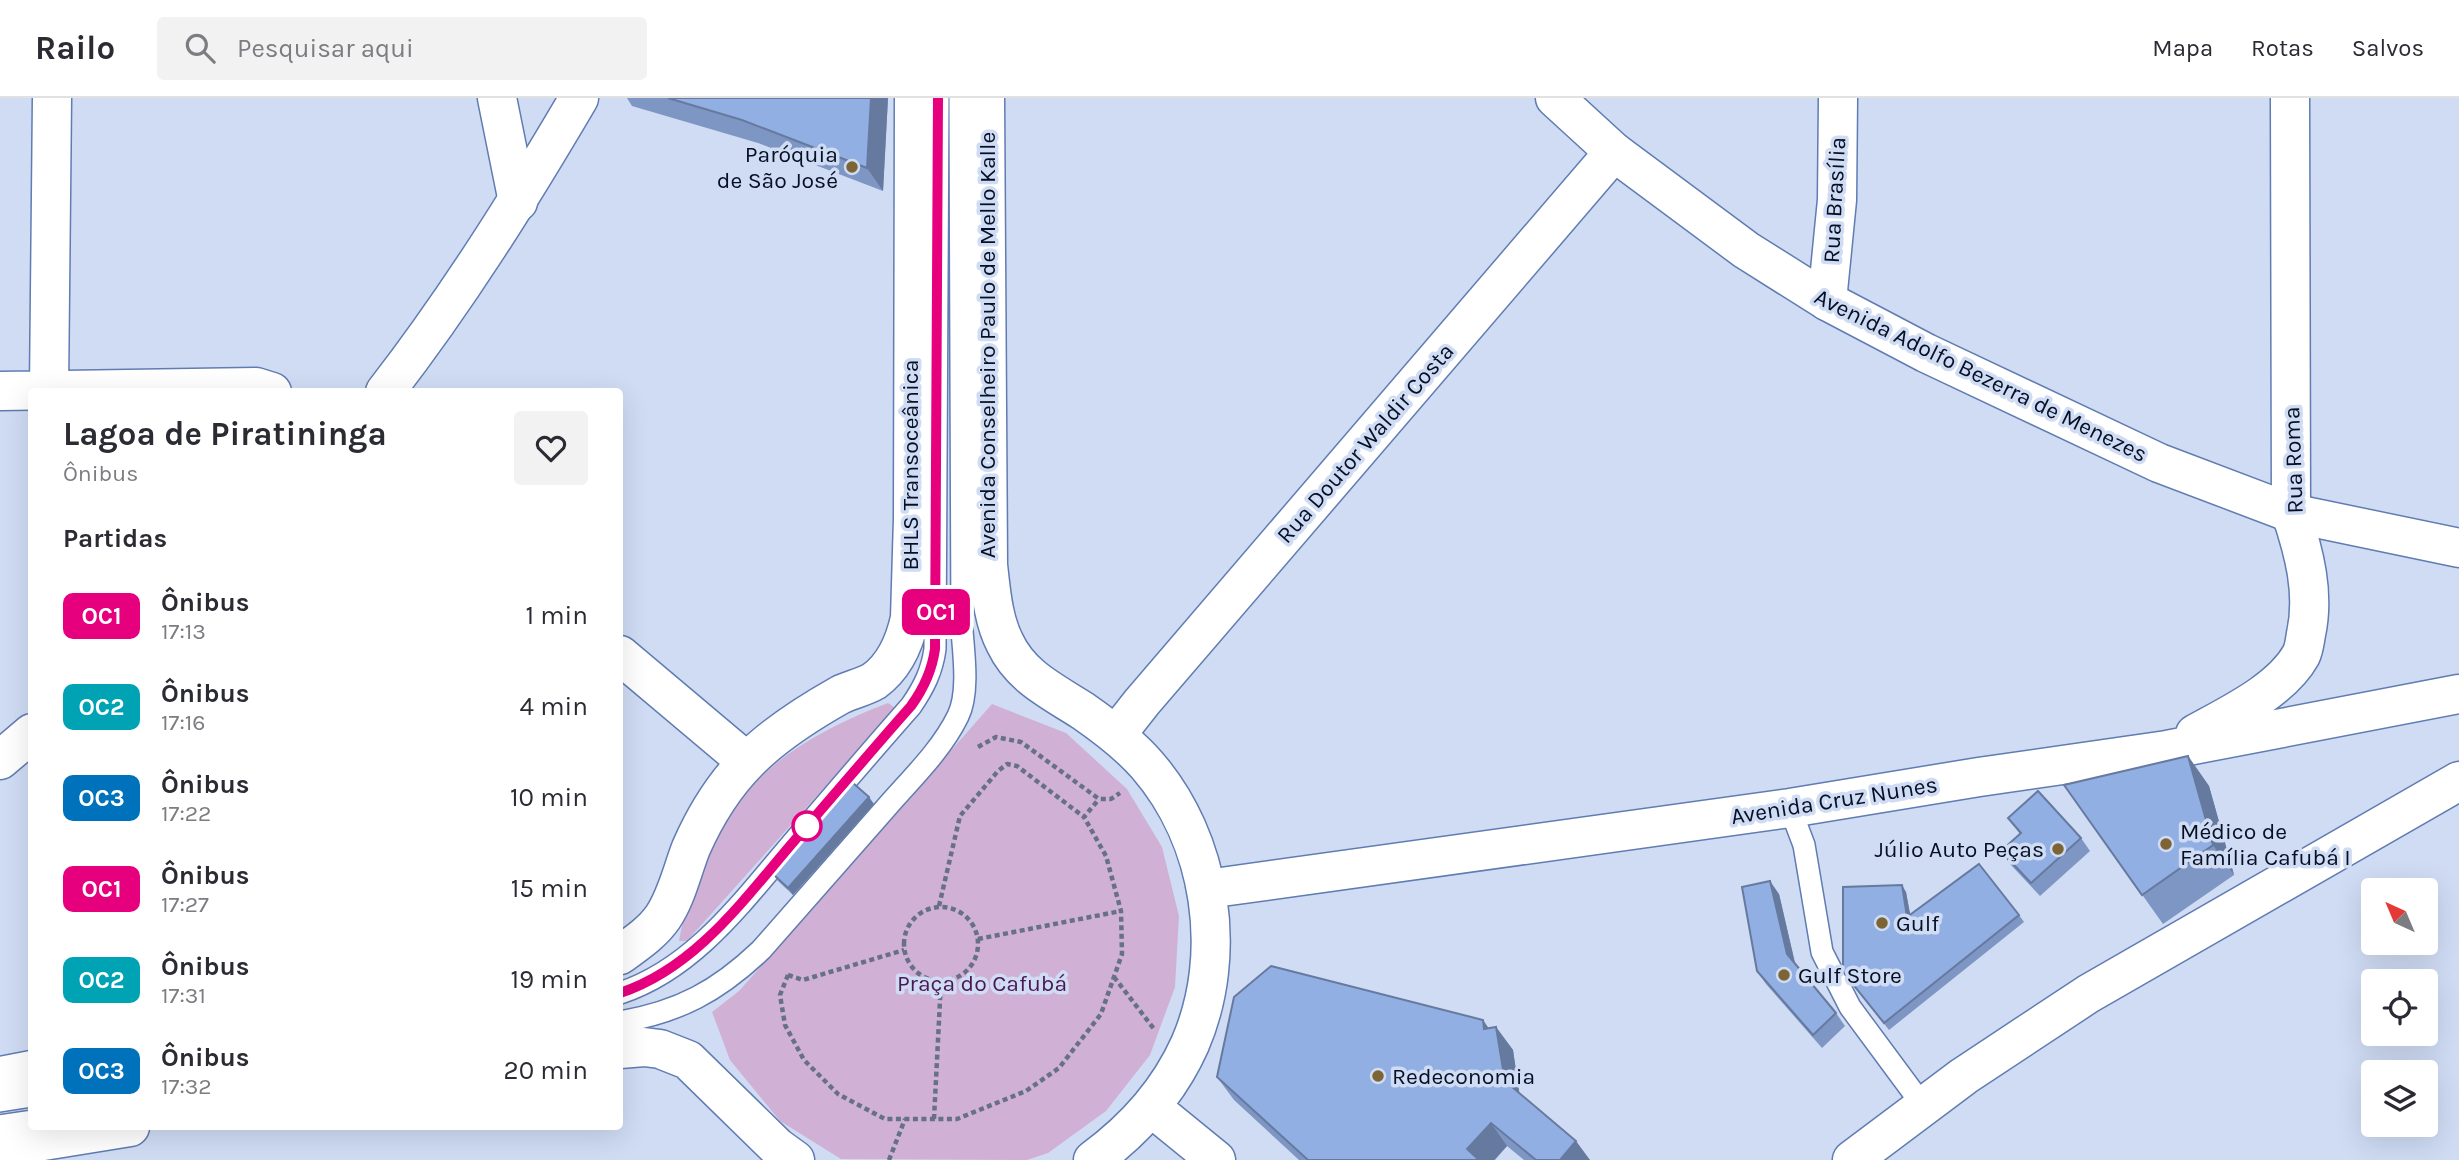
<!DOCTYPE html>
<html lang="pt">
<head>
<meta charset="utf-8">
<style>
	body { margin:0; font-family:Karla,sans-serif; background:#f2f2f3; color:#2b2b33; height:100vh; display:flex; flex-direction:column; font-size:26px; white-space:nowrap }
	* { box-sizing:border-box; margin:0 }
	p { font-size:23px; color:#7c7c81 }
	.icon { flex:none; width:38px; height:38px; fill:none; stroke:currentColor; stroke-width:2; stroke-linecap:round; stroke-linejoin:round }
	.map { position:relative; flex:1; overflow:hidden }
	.side { position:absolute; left:28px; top:290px; width:595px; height:742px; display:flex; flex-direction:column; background:#fff; border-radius:7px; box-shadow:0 7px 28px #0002 }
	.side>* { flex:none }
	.badge { padding:0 14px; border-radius:10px; font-size:24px; line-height:46px }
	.needle { width:46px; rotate:316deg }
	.fabs { position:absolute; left:2361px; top:780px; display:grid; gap:14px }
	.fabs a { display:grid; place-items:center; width:77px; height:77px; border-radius:7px; background:#fff; box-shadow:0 7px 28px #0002; font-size:35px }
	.map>.badge { position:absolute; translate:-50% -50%; box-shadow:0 0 0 4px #fff }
	h2 { padding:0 35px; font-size:26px; line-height:63px }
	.round { display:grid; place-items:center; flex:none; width:74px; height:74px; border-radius:7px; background:#f2f2f3 }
	.summary { display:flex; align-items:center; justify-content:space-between; height:119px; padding:0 35px }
	h1 { font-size:33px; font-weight:700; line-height:52px }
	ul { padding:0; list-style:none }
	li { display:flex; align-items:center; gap:21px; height:91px; padding:0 35px }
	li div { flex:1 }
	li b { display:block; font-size:26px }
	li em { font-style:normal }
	li .badge { min-width:77px; font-weight:700; text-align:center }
	header { display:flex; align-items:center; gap:42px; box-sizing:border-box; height:98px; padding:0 35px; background:#fff; border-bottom:2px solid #e1e1e2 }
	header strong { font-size:33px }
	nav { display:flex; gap:38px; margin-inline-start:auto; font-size:24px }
	.search { width:490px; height:63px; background:#f2f2f3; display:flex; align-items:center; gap:18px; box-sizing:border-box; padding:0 24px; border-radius:7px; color:#7c7c81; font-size:26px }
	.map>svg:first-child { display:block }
	.green { fill:#d1b0d5 }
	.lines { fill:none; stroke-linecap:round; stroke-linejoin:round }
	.service-casing { stroke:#607cb1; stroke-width:24 }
	.minor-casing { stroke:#607cb1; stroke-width:41 }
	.secondary-casing { stroke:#607cb1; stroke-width:41 }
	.path { stroke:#667187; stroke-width:4.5; stroke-dasharray:5 3.5; stroke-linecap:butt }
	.service { stroke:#fff; stroke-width:21 }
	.minor { stroke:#fff; stroke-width:38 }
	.secondary { stroke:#fff; stroke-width:38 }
	.wall { fill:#7e96c3 }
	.shaded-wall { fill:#667a9f }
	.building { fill:#92afe3; stroke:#667a9f; stroke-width:2 }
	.line-casing { stroke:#fff; stroke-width:16 }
	.line { stroke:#e6007e; stroke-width:10 }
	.poi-dot { fill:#7d6435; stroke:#cfdcf4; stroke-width:2.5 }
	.stop-dot { fill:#fff; stroke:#e6007e; stroke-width:3.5 }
	.labels { text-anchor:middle; stroke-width:7; stroke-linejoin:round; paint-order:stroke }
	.poi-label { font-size:23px; fill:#061024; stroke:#cfdcf4; text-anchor:start }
	.street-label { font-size:23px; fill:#061024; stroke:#cfdcf4 }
	.park-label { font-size:23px; fill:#4b1853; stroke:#cfdcf4 }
</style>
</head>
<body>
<header>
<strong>Railo</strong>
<div class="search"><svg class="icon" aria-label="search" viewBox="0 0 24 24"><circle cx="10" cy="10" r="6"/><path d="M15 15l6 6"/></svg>Pesquisar aqui</div>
<nav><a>Mapa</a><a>Rotas</a><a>Salvos</a></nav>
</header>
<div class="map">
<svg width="2459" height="1062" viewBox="0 0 2459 1062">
	<rect width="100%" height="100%" fill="#cfdcf4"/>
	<path class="green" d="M888 605 894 609 891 615 687 843H679C689 786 721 716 763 677 796 645 846 621 888 605Z
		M992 606 1066 635 1127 691 1162 749 1179 818 1175 889 1150 957 1106 1013 1048 1055 1027 1062 841 1061 780 1023 730 962 712 914 739 893Z"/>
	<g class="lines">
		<g class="service-casing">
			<path id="service" d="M1790 710 1804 747 1822 854 1850 909 1924 1009
				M620 895C696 870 745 800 795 742 834 697 872 652 911 608 924 589 932 573 935 551L938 0
				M620 924C679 914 718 893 761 852 802 805 844 758 885 711 910 682 941 653 958 618 969 596 964 557 962 533L960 0
				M0 1003 32 998
				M0 1028 32 1023"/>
		</g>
		<g class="minor-casing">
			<path id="minor" d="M497 0 518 104
				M985 0 988 467C991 493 993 522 1005 545 1021 579 1052 593 1083 613 1106 629 1129 646 1147 667 1212 742 1229 856 1190 946 1169 993 1134 1032 1093 1062
				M1827 203 1837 102 1838 0
				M49 292 52 0
				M0 293 256 289 272 294
				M620 557 747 664
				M2195 636C2229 617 2281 593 2301 557 2304 551 2305 542 2306 536 2315 495 2304 454 2291 415L2290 0
				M1116 637 1142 604 1614 54
				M1207 791 1790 710 1979 679 2167 652 2459 596
				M620 857C635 846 652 835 663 819 677 798 682 773 691 750 705 718 724 687 749 662 775 636 808 615 840 597 850 592 864 589 874 583 895 568 905 543 910 520L913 420 914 0
				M620 951 644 949 660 951 688 962 777 1049 795 1062
				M0 978 32 972
				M1151 1009 1216 1062
				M0 1050 130 1029"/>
		</g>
		<g class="secondary-casing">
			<path id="secondary" d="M1555 0 1614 54 1746 152 1827 203 1926 255 2159 365 2291 415 2459 450
				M385 294C457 201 519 102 579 0
				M0 662 32 635
				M1852 1062 1964 978 2088 896 2459 683"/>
		</g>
		<path class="path" d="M978 649 996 639 1021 644 1099 701H1111L1120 695
			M939 808 960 718 998 673 1007 666 1017 668 1084 719
			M904 846a37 37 0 1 1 74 0a37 37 0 1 1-74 0Z
			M978 841 1121 813
			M788 877 780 897 785 927 804 962 838 996 885 1021H957L1026 993 1059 970 1101 916 1122 856 1121 813 1106 758 1084 719 1099 701
			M788 877 803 882 904 852
			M1114 879 1154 931
			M934 1021 941 883
			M889 1062 905 1021"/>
		<use href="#service" class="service"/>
		<use href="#minor" class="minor"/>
		<use href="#secondary" class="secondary"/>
	</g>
	<path class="wall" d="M627 0H888L883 93 758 45 632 8Z
		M2188 658 2209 688 2234 777 2163 826 2064 687Z
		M874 706 793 797 777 782 773 776Z
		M2008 720 2081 740 2090 753 2040 798 2010 766 2001 753 2020 736Z
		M1906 794 1910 817H2019L2024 824 1889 932 1848 880Z
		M1779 796 1795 866 1836 915 1845 928 1822 950 1766 886 1757 873Z
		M1496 929 1513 952 1519 995 1590 1062H1524L1507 1048 1495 1062H1299L1234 1002 1217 979Z"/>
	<path class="shaded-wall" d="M871 0H888L883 93 867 70Z
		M2188 658 2209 688 2234 777 2213 747Z
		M869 699 874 706 793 797 788 790Z
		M1770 783 1779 796 1796 869 1787 856Z
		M1902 787 1906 794 1912 826 1907 819Z
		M1483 922 1499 945 1496 929 1513 952 1521 1006 1505 983 1484 931Z
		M1491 1025 1507 1048 1494 1062H1474L1467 1051Z
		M1576 1043 1590 1062H1560Z"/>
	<path class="building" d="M668 0H871L867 70 742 22Z
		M2188 658 2213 747 2142 797 2064 687Z
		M853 685 869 699 788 790 773 776Z
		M2038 693 2081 740 2031 785 2001 753 2021 735 2008 720Z
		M1979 766 2019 817 1884 925 1843 874V789L1902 787 1907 819Z
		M1770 783 1787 856 1836 915 1813 937 1757 873 1742 789Z
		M1271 868 1483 922 1484 931 1496 929 1505 983 1576 1043 1560 1062H1536L1491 1025 1467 1051 1479 1062H1308L1217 979 1234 899Z"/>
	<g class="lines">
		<g class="line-casing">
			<path id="line" d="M620 895C696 870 745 800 795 742 834 697 872 652 911 608 924 590 932 573 935 551L938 0"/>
		</g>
		<use href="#line" class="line"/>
	</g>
	<g class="poi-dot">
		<circle cx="852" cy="69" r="7"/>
		<circle cx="2166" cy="746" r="7"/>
		<circle cx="2058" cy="751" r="7"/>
		<circle cx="1882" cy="825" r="7"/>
		<circle cx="1784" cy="877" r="7"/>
		<circle cx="1378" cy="978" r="7"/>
	</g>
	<circle class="stop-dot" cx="807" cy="728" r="14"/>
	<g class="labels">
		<g class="poi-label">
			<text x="838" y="64" text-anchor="end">Paróquia<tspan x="838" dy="26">de São José</tspan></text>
			<text x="2180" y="741">Médico de<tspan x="2180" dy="26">Família Cafubá I</tspan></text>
			<text x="2044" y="759" text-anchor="end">Júlio Auto Peças</text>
			<text x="1896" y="833">Gulf</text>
			<text x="1798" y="885">Gulf Store</text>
			<text x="1392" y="986">Redeconomia</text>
		</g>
		<g class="street-label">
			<text transform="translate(1834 102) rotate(-87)" y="8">Rua Brasília</text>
			<text transform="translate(987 247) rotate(-90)" y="8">Avenida Conselheiro Paulo de Mello Kalle</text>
			<text transform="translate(1981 277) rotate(26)" y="8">Avenida Adolfo Bezerra de Menezes</text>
			<text transform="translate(1365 345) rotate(-49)" y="8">Rua Doutor Waldir Costa</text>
			<text transform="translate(2293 362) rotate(-92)" y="8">Rua Roma</text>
			<text transform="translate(910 367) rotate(-90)" y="8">BHLS Transoceânica</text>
			<text transform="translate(1834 702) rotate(-9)" y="8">Avenida Cruz Nunes</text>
		</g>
		<g class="park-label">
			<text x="982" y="893">Praça do Cafubá</text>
		</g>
	</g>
</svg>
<div class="fabs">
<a><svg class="needle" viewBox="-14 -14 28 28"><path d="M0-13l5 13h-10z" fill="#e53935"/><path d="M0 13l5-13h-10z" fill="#7c7c81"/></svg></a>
<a><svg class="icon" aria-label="locate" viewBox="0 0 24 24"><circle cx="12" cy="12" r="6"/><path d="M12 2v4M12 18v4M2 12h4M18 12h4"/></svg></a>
<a><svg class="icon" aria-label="layers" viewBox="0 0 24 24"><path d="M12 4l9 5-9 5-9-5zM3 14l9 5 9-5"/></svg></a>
</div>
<b class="badge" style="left:936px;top:514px;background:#e6007e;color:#fff">OC1</b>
<section class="side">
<div class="summary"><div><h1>Lagoa de Piratininga</h1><p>Ônibus</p></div><a class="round"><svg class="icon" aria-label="heart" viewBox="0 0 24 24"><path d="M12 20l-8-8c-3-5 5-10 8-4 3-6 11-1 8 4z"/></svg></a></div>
<h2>Partidas</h2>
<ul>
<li><span class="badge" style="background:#e6007e;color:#fff">OC1</span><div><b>Ônibus</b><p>17:13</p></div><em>1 min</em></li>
<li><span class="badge" style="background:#00a3b4;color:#fff">OC2</span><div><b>Ônibus</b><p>17:16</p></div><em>4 min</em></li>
<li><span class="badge" style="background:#0072bc;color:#fff">OC3</span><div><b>Ônibus</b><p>17:22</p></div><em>10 min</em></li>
<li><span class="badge" style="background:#e6007e;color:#fff">OC1</span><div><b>Ônibus</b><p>17:27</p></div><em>15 min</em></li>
<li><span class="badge" style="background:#00a3b4;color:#fff">OC2</span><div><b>Ônibus</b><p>17:31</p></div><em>19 min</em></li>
<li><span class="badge" style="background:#0072bc;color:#fff">OC3</span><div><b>Ônibus</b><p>17:32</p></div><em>20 min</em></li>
</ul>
</section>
</div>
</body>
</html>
